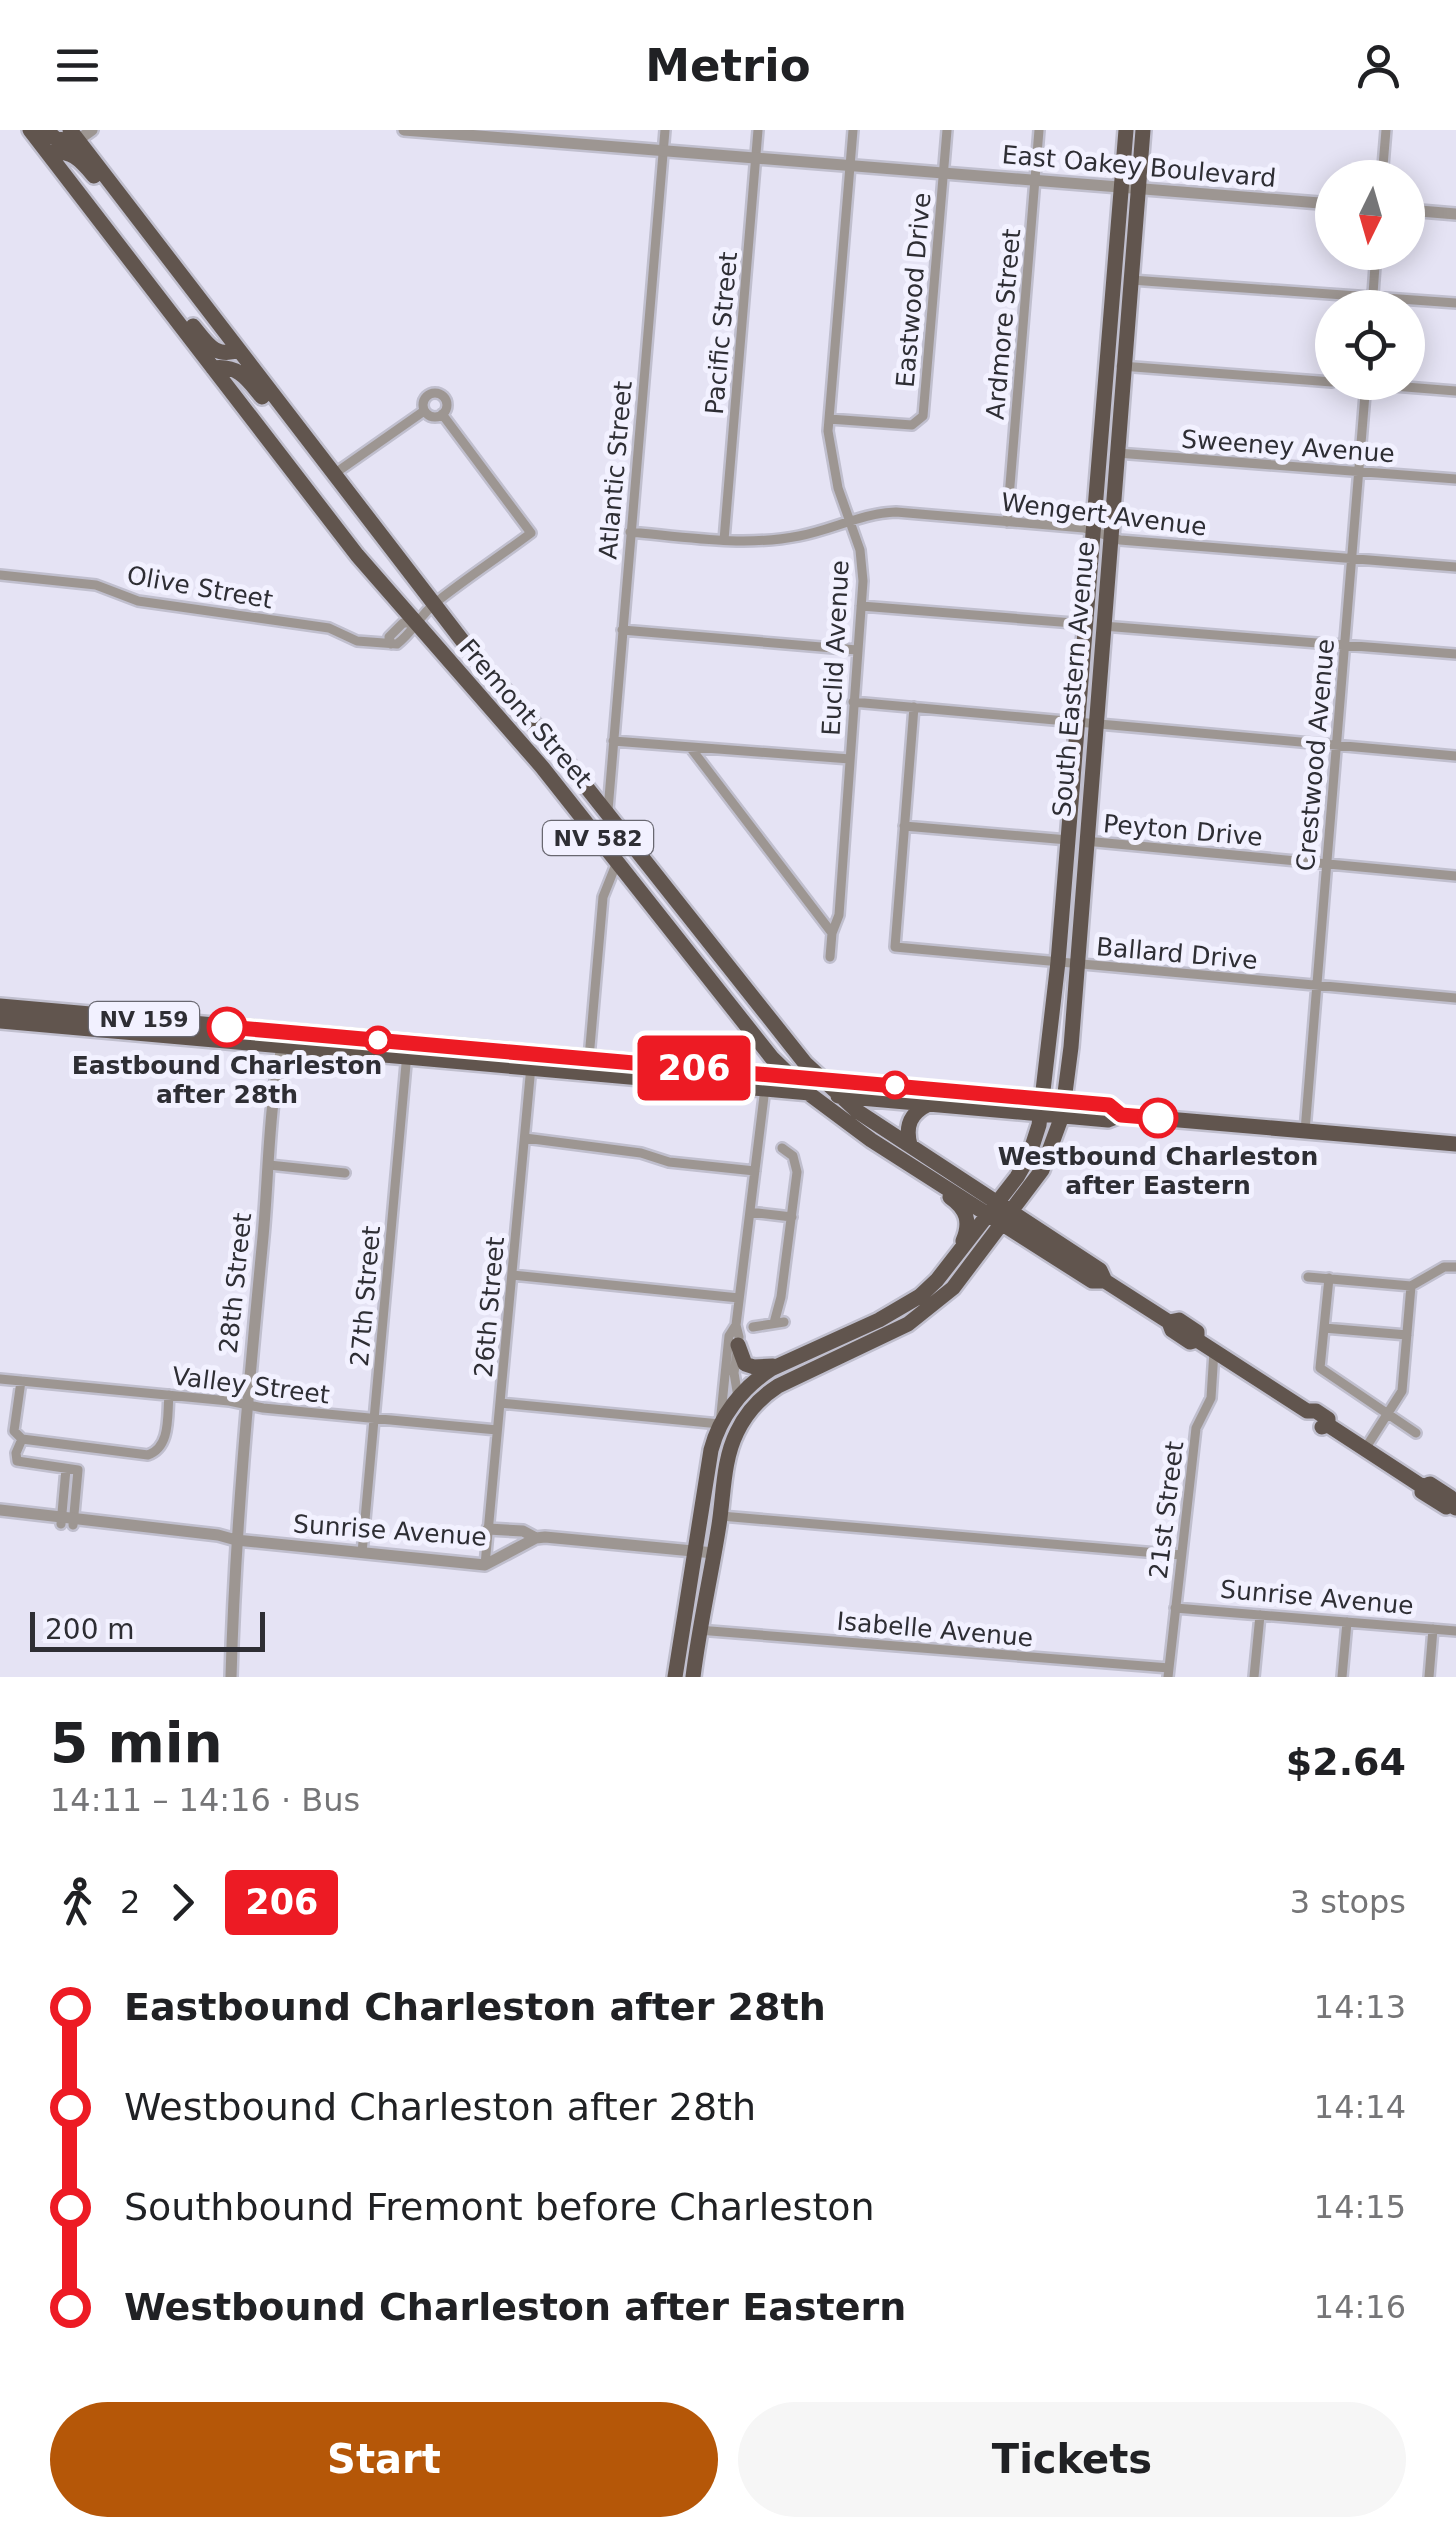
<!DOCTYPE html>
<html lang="en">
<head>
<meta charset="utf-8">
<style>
	body { margin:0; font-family:"DejaVu Sans",sans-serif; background:#f6f6f6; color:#202124; height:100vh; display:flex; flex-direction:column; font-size:38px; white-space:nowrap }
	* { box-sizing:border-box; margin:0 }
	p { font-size:32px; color:#757577 }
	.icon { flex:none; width:55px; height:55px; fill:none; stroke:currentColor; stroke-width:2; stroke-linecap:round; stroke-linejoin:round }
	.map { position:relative; height:1547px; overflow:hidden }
	.panel { display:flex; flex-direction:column; background:#fff; flex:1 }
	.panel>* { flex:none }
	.badge { padding:0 20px; border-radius:8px; font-size:35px; line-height:65px }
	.needle { width:65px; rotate:185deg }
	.fabs { position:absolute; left:1315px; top:30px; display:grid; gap:20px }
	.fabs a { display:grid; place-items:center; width:110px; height:110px; border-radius:50%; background:#fff; box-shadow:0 5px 25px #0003; font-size:50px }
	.scale { position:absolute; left:30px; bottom:25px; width:235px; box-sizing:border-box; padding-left:10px; border:5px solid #2e2e34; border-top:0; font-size:28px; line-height:35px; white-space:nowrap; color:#2e2e34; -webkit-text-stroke:8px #f2f1ff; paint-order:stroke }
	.map>.badge { position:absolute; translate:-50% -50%; box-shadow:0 0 0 5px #fff }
	.legs { display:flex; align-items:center; gap:15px; height:110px; padding:0 50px; font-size:32px }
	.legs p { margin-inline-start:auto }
	.summary { display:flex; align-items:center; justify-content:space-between; height:170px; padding:0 50px }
	h1 { font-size:55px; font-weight:700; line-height:75px }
	.action { display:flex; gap:20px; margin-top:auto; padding:20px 50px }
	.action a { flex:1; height:115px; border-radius:60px; background:#b55708; color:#fff; font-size:40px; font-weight:700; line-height:115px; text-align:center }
	.action a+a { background:#f6f6f6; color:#202124 }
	ul { padding:0 50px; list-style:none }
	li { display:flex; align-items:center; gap:35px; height:100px; font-size:38px }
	li i { display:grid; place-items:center; width:15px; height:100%; margin:0 12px; background:currentColor }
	li i::after { content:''; width:25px; height:25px; margin:-12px; border:8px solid; border-radius:50%; background:#fff }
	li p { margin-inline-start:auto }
	li:first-child i { background:linear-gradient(#0000 50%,currentColor 0) }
	li:last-child i { background:linear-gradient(currentColor 50%,#0000 0) }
	header { display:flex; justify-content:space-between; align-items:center; height:130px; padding:0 50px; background:#fff; font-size:45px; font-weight:700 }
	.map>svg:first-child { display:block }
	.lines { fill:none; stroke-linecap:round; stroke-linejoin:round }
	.minor-casing { stroke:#c0bfce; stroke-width:14 }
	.tertiary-casing { stroke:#c0bfce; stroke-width:16 }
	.primary-casing { stroke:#c0bfce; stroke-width:20 }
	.minor { stroke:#9d9692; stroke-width:9 }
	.tertiary { stroke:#9d9692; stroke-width:11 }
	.primary { stroke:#61554e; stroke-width:15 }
	.line-1-casing { stroke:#fff; stroke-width:22 }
	.line-1 { stroke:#ed1b24; stroke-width:15 }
	.stop-1-dot { fill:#fff; stroke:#ed1b24; stroke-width:5 }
	.labels { text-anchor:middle; stroke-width:10; stroke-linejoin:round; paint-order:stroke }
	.shield { fill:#f2f1ff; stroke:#696871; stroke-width:2.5 }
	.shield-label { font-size:22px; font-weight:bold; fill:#2e2e34 }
	.street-label { font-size:25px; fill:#2e2e34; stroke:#f2f1ff }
	.stop-label { font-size:25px; font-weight:bold; fill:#2e2e34; stroke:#f2f1ff }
</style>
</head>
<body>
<header><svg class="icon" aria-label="menu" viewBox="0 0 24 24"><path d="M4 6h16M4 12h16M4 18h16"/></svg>Metrio<svg class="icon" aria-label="person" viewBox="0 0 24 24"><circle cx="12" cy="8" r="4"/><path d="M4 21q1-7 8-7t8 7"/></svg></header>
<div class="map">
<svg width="1456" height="1547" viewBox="0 0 1456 1547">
	<rect width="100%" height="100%" fill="#e5e3f4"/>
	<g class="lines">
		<g class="minor-casing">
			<path id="minor" d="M1382 48 1386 0
				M1131 150 1456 173
				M1372 178 1376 122
				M1121 236 1332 252
				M1343 252 1456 261
				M423 275a12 12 0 1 1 24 0a12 12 0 1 1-24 0Z
				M829 289 912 295 923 286 947 0
				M1117 323 1456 349
				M334 344 424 281
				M1007 392 1039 0
				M630 402C685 407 744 417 799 406 832 400 862 383 896 382L1084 398 1120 410 1456 437
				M724 410 758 0
				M0 445 96 455 138 471 329 498 357 511 397 514C412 503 419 487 434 474 465 449 499 427 531 403L442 284
				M861 476 1086 494
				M1103 496 1456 524
				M622 500 857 520
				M391 514 389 507 403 493H414
				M853 572 1456 626
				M914 577 895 817 1456 868
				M613 611 850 629
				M690 617 832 803
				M608 680 665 0
				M904 696 1068 710
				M1085 711 1456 746
				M830 827 832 803 839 785 863 451 860 420 838 358 828 301 853 0
				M589 928 603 767 617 732
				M1305 1001 1366 252
				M525 1008 641 1023 669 1032 755 1041
				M269 1035 345 1043
				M750 1082 792 1087
				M512 1145 739 1168
				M1308 1147 1411 1156 1444 1137H1456
				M1329 1148 1320 1238 1416 1303
				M774 1193 781 1167 797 1042 793 1026 782 1018
				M753 1197 784 1192
				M1324 1198 1407 1205
				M0 1249 229 1271 263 1278 497 1300
				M21 1251 14 1301 22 1309
				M738 1267 734 1243 739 1207 736 1195 765 958
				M500 1273 720 1294 729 1206 736 1195
				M22 1309 148 1325C171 1317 167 1286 169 1265
				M22 1309 16 1323 17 1331 78 1340 73 1395
				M1365 1319 1402 1261 1411 1156
				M721 1386 1181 1425
				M61 1394 66 1339
				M362 1423 407 923
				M485 1435 531 936
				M1175 1478 1456 1501
				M698 1500 1169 1538
				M1168 1547 1196 1298 1211 1268 1214 1221
				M1254 1547 1260 1485
				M1342 1547 1347 1492
				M1429 1547 1433 1499"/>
		</g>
		<g class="tertiary-casing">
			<path id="tertiary" d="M404 0 1332 74
				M78 10 92 0
				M1408 80 1456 84
				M0 1380 218 1405 236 1410 485 1435 536 1408 545 1407 714 1423
				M488 1399 523 1401 536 1408
				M231 1547C235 1400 249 1254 263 1107 269 1044 268 971 284 910"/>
		</g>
		<g class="primary-casing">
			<path id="primary" d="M30 0 357 425 542 637 772 928 808 963 871 1010 1092 1151H1105
				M46 0 56 9 74 11
				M70 0 471 522 561 625 805 933 857 981 1100 1140 1105 1151 1169 1192 1172 1200 1190 1212 1197 1210 1307 1281H1316L1328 1289V1295
				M48 23C70 18 81 30 94 46
				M193 196C207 213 215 229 239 220
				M213 238C239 235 247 249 262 267
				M0 876 791 946
				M0 891 810 963
				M819 949 1109 975 1121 985
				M838 966 1108 990 1121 985 1456 1014
				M910 1015C905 996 910 983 929 974
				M950 1067C967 1079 971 1092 963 1111
				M1169 1192 1179 1190 1197 1202V1210
				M738 1215 745 1234 754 1237 773 1236
				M1322 1297 1328 1295 1423 1357 1422 1362 1446 1377 1451 1375 1456 1378
				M1423 1357 1430 1354 1450 1367 1451 1375
				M675 1547 711 1320C720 1286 742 1258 771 1239L879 1190 920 1166 937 1150 1017 1047 1029 1026 1039 995 1058 832 1126 0
				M693 1547C699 1498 710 1450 718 1401 724 1368 722 1332 737 1302 746 1283 761 1267 778 1256L908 1194 953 1158 1042 1040 1062 986 1071 917 1143 0"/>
		</g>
		<use href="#minor" class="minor"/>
		<use href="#tertiary" class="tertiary"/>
		<use href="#primary" class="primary"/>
	</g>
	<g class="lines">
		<g class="line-1-casing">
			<path id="line-1" d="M227 897 1109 975 1121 985 1158 988"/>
		</g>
		<use href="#line-1" class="line-1"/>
	</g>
	<g class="stop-1-dot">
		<circle cx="227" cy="897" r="18"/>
		<circle cx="378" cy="910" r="12"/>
		<circle cx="895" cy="955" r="12"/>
		<circle cx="1158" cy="988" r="18"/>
	</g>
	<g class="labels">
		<g class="shield">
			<rect x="543" y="691" width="110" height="34" rx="8"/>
			<rect x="89" y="872" width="110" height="34" rx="8"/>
		</g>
		<g class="shield-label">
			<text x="598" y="716">NV 582</text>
			<text x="144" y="897">NV 159</text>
		</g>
		<g class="street-label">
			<text transform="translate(1139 36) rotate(5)" y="9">East Oakey Boulevard</text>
			<text transform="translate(913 160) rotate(-85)" y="9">Eastwood Drive</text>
			<text transform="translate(1003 194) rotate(-85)" y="9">Ardmore Street</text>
			<text transform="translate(721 203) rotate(-85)" y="9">Pacific Street</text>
			<text transform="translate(1288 316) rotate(4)" y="9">Sweeney Avenue</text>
			<text transform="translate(615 340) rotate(-85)" y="9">Atlantic Street</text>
			<text transform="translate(1104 384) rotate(7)" y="9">Wengert Avenue</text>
			<text transform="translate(200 457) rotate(10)" y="9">Olive Street</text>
			<text transform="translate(835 518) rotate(-87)" y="9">Euclid Avenue</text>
			<text transform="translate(1073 549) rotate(-85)" y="9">South Eastern Avenue</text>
			<text transform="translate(526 583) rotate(49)" y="9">Fremont Street</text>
			<text transform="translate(1315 625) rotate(-85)" y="9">Crestwood Avenue</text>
			<text transform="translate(1183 700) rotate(5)" y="9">Peyton Drive</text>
			<text transform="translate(1177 823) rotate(5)" y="9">Ballard Drive</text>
			<text transform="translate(235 1153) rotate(-84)" y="9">28th Street</text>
			<text transform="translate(365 1166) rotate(-85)" y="9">27th Street</text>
			<text transform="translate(489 1177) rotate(-85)" y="9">26th Street</text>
			<text transform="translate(251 1255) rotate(7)" y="9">Valley Street</text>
			<text transform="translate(1166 1380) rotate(-83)" y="9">21st Street</text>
			<text transform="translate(390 1400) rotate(4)" y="9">Sunrise Avenue</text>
			<text transform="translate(1317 1467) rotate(5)" y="9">Sunrise Avenue</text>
			<text transform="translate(935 1499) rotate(5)" y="9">Isabelle Avenue</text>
		</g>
		<g class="stop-label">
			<text x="227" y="944">Eastbound Charleston<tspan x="227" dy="29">after 28th</tspan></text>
			<text x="1158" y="1035">Westbound Charleston<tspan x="1158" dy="29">after Eastern</tspan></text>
		</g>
	</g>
</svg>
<div class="fabs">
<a><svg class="needle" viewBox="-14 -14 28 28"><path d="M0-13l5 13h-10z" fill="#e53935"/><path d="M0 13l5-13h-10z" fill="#757577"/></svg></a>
<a><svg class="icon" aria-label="locate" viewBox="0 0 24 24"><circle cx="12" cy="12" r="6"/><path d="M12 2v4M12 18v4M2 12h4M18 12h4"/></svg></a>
</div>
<div class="scale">200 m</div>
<b class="badge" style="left:694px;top:938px;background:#ed1b24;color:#fff">206</b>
</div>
<section class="panel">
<div class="summary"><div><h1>5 min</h1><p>14:11 – 14:16 · Bus</p></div><b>$2.64</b></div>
<div class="legs"><svg class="icon" aria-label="walk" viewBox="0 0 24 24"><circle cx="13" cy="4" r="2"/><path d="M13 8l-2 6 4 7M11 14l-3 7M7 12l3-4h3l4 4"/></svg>2<svg class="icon" aria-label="forward" viewBox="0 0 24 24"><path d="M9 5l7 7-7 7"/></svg><b class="badge" style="background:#ed1b24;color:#fff">206</b><p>3 stops</p></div>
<ul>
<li><i style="color:#ed1b24"></i><b>Eastbound Charleston after 28th</b><p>14:13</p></li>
<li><i style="color:#ed1b24"></i><span>Westbound Charleston after 28th</span><p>14:14</p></li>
<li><i style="color:#ed1b24"></i><span>Southbound Fremont before Charleston</span><p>14:15</p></li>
<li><i style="color:#ed1b24"></i><b>Westbound Charleston after Eastern</b><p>14:16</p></li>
</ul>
<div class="action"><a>Start</a><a>Tickets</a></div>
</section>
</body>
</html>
